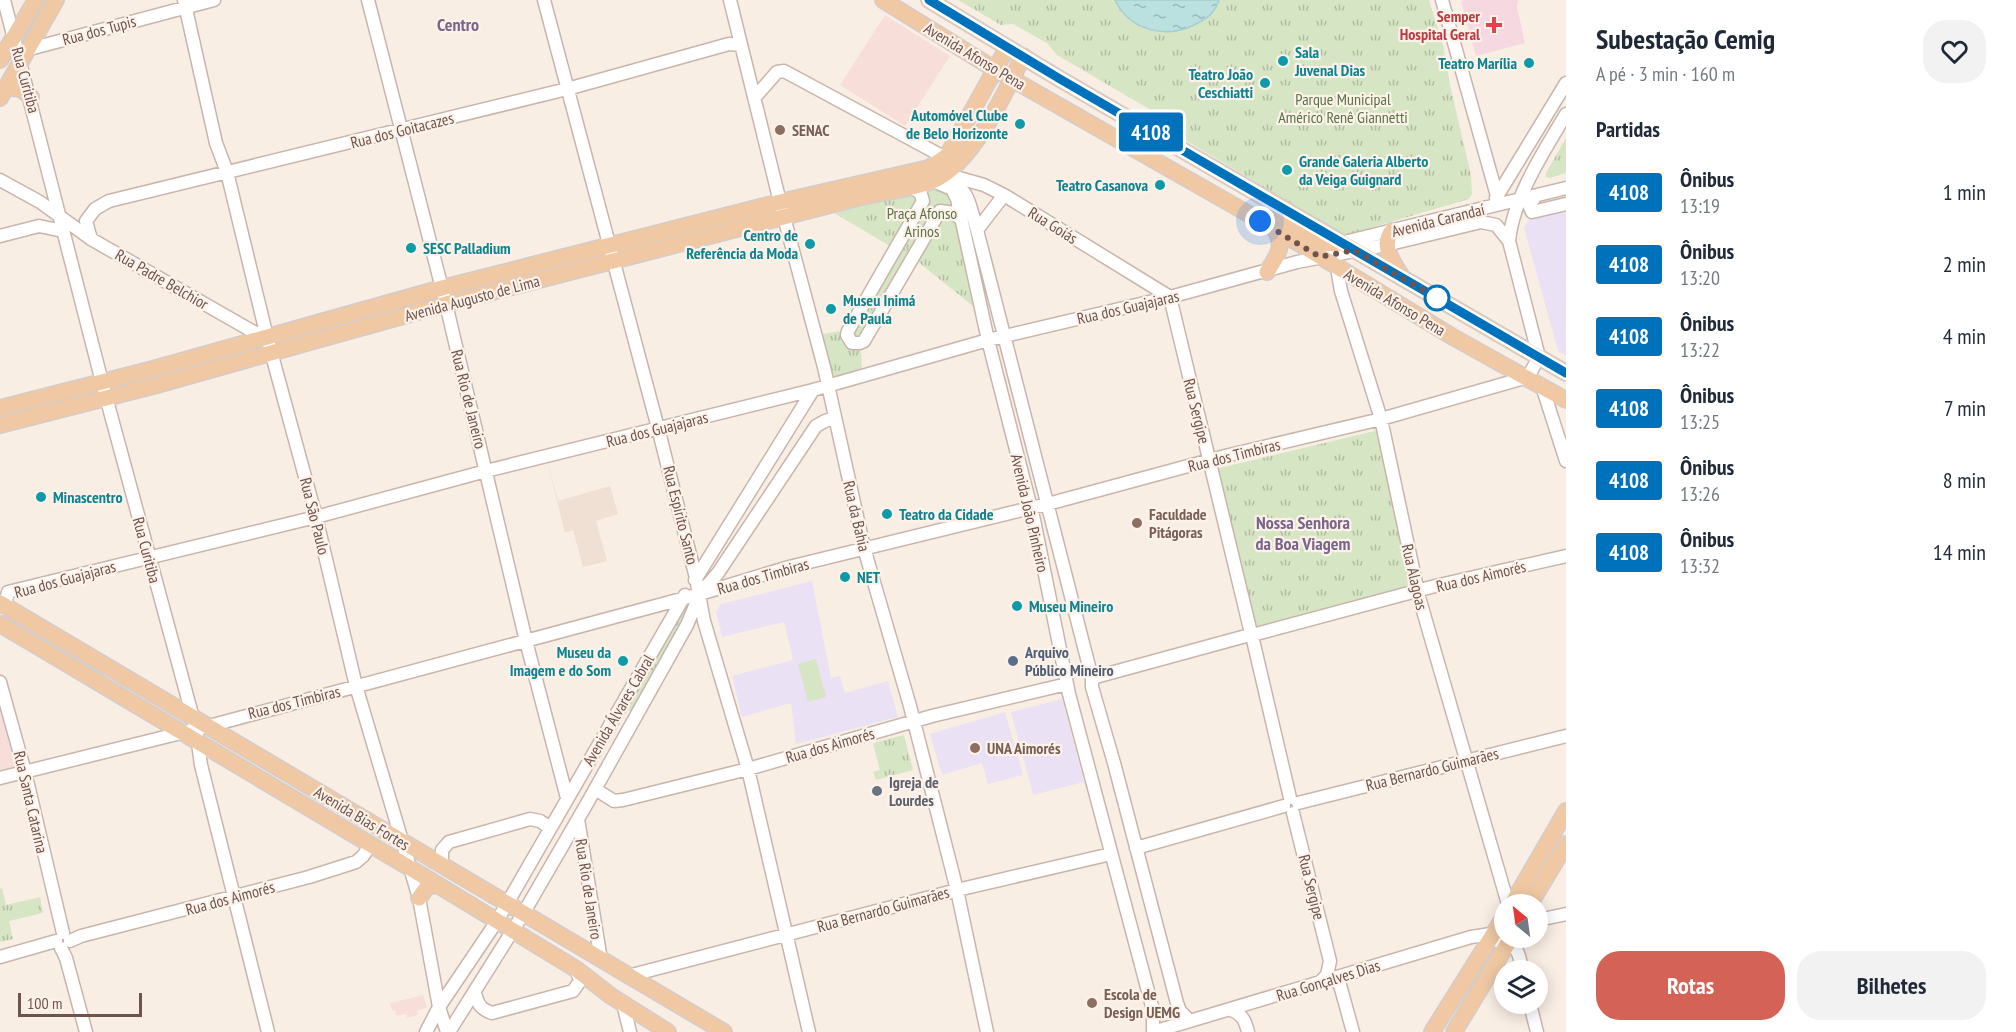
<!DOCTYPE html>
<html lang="pt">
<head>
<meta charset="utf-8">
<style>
	body { margin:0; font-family:"PT Sans Narrow",sans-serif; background:#f2f2f3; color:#1f2937; height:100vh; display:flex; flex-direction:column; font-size:22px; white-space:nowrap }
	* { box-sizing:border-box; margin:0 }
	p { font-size:20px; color:#747a83 }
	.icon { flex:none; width:33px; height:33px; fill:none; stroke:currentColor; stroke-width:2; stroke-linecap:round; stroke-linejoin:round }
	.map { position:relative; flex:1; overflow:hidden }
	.panel { display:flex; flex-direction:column; background:#fff; width:450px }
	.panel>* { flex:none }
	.badge { padding:0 12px; border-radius:4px; font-size:21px; line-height:39px }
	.needle { width:39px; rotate:331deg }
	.controls { position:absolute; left:1494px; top:894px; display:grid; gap:12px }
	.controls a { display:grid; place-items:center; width:54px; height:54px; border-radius:50%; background:#fff; box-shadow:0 3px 15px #0003; font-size:30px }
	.scale { position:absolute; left:18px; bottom:15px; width:124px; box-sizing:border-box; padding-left:6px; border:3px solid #6e544d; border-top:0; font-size:16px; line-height:21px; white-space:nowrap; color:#6e544d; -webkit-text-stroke:4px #fdf2ea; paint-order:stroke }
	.you { position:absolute; width:30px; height:30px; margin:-15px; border:4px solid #fff; border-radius:50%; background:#1a73e8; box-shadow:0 0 0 9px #1a73e833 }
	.map>.badge { position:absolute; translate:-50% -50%; box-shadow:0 0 0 3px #fff }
	h2 { padding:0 30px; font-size:22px; line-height:54px }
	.round { display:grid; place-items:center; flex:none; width:63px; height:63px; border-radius:24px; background:#f2f2f3 }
	.headline { display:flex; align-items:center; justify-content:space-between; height:102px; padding:0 30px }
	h1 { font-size:28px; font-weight:700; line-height:45px }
	.button { display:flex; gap:12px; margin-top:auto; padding:12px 30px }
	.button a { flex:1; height:69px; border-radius:24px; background:#d56257; color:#fff; font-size:24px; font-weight:700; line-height:69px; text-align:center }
	.button a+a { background:#f2f2f3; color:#1f2937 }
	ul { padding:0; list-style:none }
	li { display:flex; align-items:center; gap:18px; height:72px; padding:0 30px }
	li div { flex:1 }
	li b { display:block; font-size:22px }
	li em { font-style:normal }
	li .badge { min-width:66px; font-weight:700; text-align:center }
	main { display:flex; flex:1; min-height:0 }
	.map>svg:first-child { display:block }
	.residential { fill:#f0dfd3 }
	.commercial { fill:#f8ded9 }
	.education { fill:#ebe1f5 }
	.medical { fill:#f6d8e0 }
	.grass { fill:url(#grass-tufts) }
	.garden { fill:#d6e5c4 }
	.water { fill:url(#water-ripples); stroke:#a3d0d0; stroke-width:1.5 }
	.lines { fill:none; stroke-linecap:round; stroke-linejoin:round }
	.minor-casing { stroke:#c8b5ac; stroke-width:15 }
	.major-casing { stroke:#d4ccca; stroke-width:18 }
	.minor { stroke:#fff; stroke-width:12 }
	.major { stroke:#f0c9a4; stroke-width:15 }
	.line-casing { stroke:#fff; stroke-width:14 }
	.line { stroke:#0072bc; stroke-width:9 }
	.walk { stroke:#6e544d; stroke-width:6; stroke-dasharray:0 10.8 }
	.health-dot { fill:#e0444e; stroke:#fdf2ea; stroke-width:2 }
	.culture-dot { fill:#0f9aa8; stroke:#fdf2ea; stroke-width:2 }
	.education-dot { fill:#8d6e63; stroke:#fdf2ea; stroke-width:2 }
	.stop-dot { fill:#fff; stroke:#0072bc; stroke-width:3 }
	.service-dot { fill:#5c6f8a; stroke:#fdf2ea; stroke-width:2 }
	.worship-dot { fill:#6b7280; stroke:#fdf2ea; stroke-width:2 }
	.labels { text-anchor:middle; stroke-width:4.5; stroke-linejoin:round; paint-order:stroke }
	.health-label { font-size:16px; font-weight:bold; fill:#be3a42; stroke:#fdf2ea; text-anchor:end }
	.street-label { font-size:16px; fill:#6e544d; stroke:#fdf2ea }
	.culture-label { font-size:16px; font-weight:bold; fill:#0d838f; stroke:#fdf2ea; text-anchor:start }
	.park-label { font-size:16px; fill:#5a7346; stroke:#fdf2ea }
	.education-label { font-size:16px; font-weight:bold; fill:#785e54; stroke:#fdf2ea; text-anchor:start }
	.service-label { font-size:16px; font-weight:bold; fill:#4e5e75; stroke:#fdf2ea; text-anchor:start }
	.worship-label { font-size:16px; font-weight:bold; fill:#5b616d; stroke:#fdf2ea; text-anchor:start }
	.neighbourhood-label { font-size:18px; font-weight:bold; fill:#79658b; stroke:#fdf2ea }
</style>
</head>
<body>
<main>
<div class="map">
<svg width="1566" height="1032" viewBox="0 0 1566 1032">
	<defs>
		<pattern id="grass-tufts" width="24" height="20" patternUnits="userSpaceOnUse" patternTransform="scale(1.5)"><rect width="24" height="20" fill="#d6e5c4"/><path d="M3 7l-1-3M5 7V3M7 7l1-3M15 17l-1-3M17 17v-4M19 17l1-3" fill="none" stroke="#b2bca1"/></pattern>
		<pattern id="water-ripples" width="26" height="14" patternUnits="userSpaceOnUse" patternTransform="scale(1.5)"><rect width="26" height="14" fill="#bbe0e0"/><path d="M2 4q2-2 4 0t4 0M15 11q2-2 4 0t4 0" fill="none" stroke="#9cb8b8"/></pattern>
	</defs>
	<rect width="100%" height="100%" fill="#f9eee4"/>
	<path class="residential" d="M546 456 558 501 610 486 618 514 596 521 607 561 583 567 573 530 565 533Z"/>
	<path class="commercial" d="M885 15 950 56 905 126 840 85Z
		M0 700 21 771 0 776Z
		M423 995 427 1008 417 1010 418 1015 407 1018 406 1014 396 1016 395 1010 392 1011 390 1003Z"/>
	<path class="education" d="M1566 209V356L1558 351 1524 228 1529 219Z
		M812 581 831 678 840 676 845 693 888 681 898 717 796 744 791 703 742 717 732 676 793 660 784 622 722 637 716 612 721 604Z
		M1062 699 1084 782 1033 795 1011 712Z
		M1005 712 1023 775 988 784 982 763 942 775 930 734Z"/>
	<path class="medical" d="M1466 0H1518L1517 7 1525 43 1476 56 1461 1Z"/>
	<path class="grass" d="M958 0H1429L1443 45 1450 85 1471 175 1472 194 1469 199 1353 233C1334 237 1320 227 1305 218L1303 211 1187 141 1175 124 1057 55 1047 43 1013 24 1001 25Z
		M1566 138V173L1550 178 1546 177V173Z
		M923 184 952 189 983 314 913 258 861 344 862 375 828 385 816 335 848 330 895 249 824 207Z
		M1383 429 1418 585 1255 631 1211 470Z
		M681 606 691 611 634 713 625 708Z
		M904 735 913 770 876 780 873 772 880 770 873 743Z
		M2 888 6 905 40 897 43 913 9 921 13 939 0 942V889Z"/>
	<path class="garden" d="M816 659 826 697 808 702 798 664Z"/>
	<path class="water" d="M1115 0H1219C1214 14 1208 18 1194 25 1166 39 1130 31 1115 0Z"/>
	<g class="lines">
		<g class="minor-casing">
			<path id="minor" d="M4 0 102 382 196 729 201 765 268 1032
				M184 0 216 143 227 172 267 337 316 517 356 686 419 898 439 1007 447 1032
				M368 0 446 304 526 641 567 798
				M544 0 658 428 696 578 704 621 748 769 809 1032
				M730 0 780 202 824 367 864 548 910 706 957 890 987 1032
				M1442 0 1497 196
				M22 51 214 0
				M755 97 777 72 784 71 942 156H947
				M944 174C971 193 968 200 977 230L1092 678V687L1114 763 1177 1003 1180 1011 1190 1021
				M952 176 984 185 1004 195 1170 297 1250 629
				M0 180 40 202 91 239 252 331 267 337
				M933 181 952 189 957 199 988 340 1034 520 1069 694 1153 1010V1032
				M911 186 921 194 923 201 848 331 847 335 852 343H860L864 341 940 211 955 213 962 221
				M1536 196 1529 205 1532 212 1566 204
				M1496 198 1566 83
				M977 230 1004 195
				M0 236 39 226 63 231
				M91 239 86 221 95 209 109 201 567 89 729 44 741 45
				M1340 243 1566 188
				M1340 268 1338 274 1341 291 1381 419 1419 597 1508 904
				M1542 386 1566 461
				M695 580 813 390
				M5 606 8 592 316 517 486 471 813 390 988 340 1170 297 1297 262 1386 245 1481 222 1496 225 1509 241
				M1256 634 1435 586 1566 556
				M1253 640 1290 798
				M1092 678 1246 636
				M0 682 25 772 63 933
				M0 778 209 726 700 594 789 567 1055 502 1225 456 1381 419 1528 377 1539 357 1509 241C1513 198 1544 151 1566 114
				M595 789 614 801 623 800 748 769 932 716 1067 684
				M1298 803 1566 736
				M1293 813 1330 961 1327 975 1320 982
				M578 819 601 960
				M1136 848 1284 806
				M442 866V850L449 842 530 819 540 821 550 828
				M1538 920 1566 914
				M70 941 81 936 309 877 356 862 363 856 371 844
				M1499 942C1519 944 1519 954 1522 970
				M61 948 66 958 86 1032
				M0 957 56 941
				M628 976 957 890 1111 854
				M1334 979 1340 985 1353 1032
				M475 993C478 1005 481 1009 492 1013L573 991 580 981 576 969
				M623 1004 630 1032
				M1530 1004 1537 1032
				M1231 1010C1242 1014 1245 1020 1248 1032
				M426 1032 439 1007 497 921 685 595
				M449 1032 523 914 589 800 687 625 700 594 718 573 816 426 825 421 834 418
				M1153 1032 1471 937 1504 932"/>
		</g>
		<g class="major-casing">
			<path id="major" d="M883 0 996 70 1275 229 1453 337 1566 400
				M929 0 1060 79 1566 373
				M0 60 36 0
				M6 87 21 89 31 97
				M0 98 56 0
				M1280 221C1299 233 1316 247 1340 243
				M1392 231C1380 246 1393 262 1402 277
				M1267 272C1277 256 1285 248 1275 229
				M0 408 153 369 442 288 780 202 929 168 947 156 1007 48
				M0 425 153 386 446 304 865 196C887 191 911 189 932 181 971 166 1006 92 1023 56
				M0 603 724 1032
				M0 624 410 868 576 969 611 996 668 1032
				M419 898 427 887 438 885
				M1512 904 1566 811
				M1530 904 1566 844
				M1432 1032 1504 917
				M1454 1032 1511 938"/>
		</g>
		<use href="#minor" class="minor"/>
		<use href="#major" class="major"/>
	</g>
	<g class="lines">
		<g class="line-casing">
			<path id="line" d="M929 0 1060 79 1566 373"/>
		</g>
		<use href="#line" class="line"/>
		<path class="walk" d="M1260 221 1320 257 1354 250 1437 298"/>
	</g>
	<path class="health-dot" d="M1491 16h6v6h6v6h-6v6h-6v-6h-6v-6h6z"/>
	<g class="culture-dot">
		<circle cx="1283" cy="61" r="6"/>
		<circle cx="1529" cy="63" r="6"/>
		<circle cx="1265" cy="83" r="6"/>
		<circle cx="1020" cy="124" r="6"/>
		<circle cx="1287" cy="170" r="6"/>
		<circle cx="1160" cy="185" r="6"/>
		<circle cx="810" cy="244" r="6"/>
		<circle cx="411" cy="248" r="6"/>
		<circle cx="831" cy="309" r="6"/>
		<circle cx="41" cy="497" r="6"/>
		<circle cx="887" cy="514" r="6"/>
		<circle cx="845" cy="577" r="6"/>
		<circle cx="1017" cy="606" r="6"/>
		<circle cx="623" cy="661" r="6"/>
	</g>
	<g class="education-dot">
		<circle cx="780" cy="130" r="6"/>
		<circle cx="1137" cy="523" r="6"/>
		<circle cx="975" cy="748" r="6"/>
		<circle cx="1092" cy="1003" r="6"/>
	</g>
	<circle class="stop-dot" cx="1437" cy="298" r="12"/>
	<circle class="service-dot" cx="1013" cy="661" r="6"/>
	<circle class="worship-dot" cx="877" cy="791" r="6"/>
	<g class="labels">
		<g class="health-label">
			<text x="1480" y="22">Semper<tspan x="1480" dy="18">Hospital Geral</tspan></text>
		</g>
		<g class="street-label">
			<text transform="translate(99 30) rotate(-15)" y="6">Rua dos Tupis</text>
			<text transform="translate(975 56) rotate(31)" y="6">Avenida Afonso Pena</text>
			<text transform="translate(26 80) rotate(75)" y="6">Rua Curitiba</text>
			<text transform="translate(402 130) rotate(-14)" y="6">Rua dos Goitacazes</text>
			<text transform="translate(1438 220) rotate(-14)" y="6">Avenida Carandaí</text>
			<text transform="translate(1053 225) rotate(32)" y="6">Rua Goiás</text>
			<text transform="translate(162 279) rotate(30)" y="6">Rua Padre Belchior</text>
			<text transform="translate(472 298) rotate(-15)" y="6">Avenida Augusto de Lima</text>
			<text transform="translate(1395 302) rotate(31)" y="6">Avenida Afonso Pena</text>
			<text transform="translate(1128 307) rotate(-13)" y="6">Rua dos Guajajaras</text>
			<text transform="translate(469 399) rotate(76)" y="6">Rua Rio de Janeiro</text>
			<text transform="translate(1197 411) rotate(76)" y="6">Rua Sergipe</text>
			<text transform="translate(657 429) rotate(-14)" y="6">Rua dos Guajajaras</text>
			<text transform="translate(1234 455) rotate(-14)" y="6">Rua dos Timbiras</text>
			<text transform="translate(1030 513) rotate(77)" y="6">Avenida João Pinheiro</text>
			<text transform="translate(681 515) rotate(76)" y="6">Rua Espírito Santo</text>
			<text transform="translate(315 516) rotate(76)" y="6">Rua São Paulo</text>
			<text transform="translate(857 516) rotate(77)" y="6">Rua da Bahia</text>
			<text transform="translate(147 550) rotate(75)" y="6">Rua Curitiba</text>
			<text transform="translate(763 576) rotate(-16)" y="6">Rua dos Timbiras</text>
			<text transform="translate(1481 576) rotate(-13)" y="6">Rua dos Aimorés</text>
			<text transform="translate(1415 577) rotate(77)" y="6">Rua Alagoas</text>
			<text transform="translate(65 579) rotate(-15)" y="6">Rua dos Guajajaras</text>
			<text transform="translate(294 702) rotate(-14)" y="6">Rua dos Timbiras</text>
			<text transform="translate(618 710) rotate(-60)" y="6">Avenida Álvares Cabral</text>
			<text transform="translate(830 745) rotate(-16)" y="6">Rua dos Aimorés</text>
			<text transform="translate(1432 769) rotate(-14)" y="6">Rua Bernardo Guimarães</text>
			<text transform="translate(31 802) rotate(77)" y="6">Rua Santa Catarina</text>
			<text transform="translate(362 818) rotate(31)" y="6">Avenida Bias Fortes</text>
			<text transform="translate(1312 887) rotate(76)" y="6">Rua Sergipe</text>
			<text transform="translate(589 889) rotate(81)" y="6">Rua Rio de Janeiro</text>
			<text transform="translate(230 898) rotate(-15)" y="6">Rua dos Aimorés</text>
			<text transform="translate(883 909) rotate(-15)" y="6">Rua Bernardo Guimarães</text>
			<text transform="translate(1328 980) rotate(-17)" y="6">Rua Gonçalves Dias</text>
		</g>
		<g class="culture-label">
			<text x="1295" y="58">Sala<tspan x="1295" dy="18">Juvenal Dias</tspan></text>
			<text x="1517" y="69" text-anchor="end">Teatro Marília</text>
			<text x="1253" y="80" text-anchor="end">Teatro João<tspan x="1253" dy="18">Ceschiatti</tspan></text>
			<text x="1008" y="121" text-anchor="end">Automóvel Clube<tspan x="1008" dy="18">de Belo Horizonte</tspan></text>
			<text x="1299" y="167">Grande Galeria Alberto<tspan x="1299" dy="18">da Veiga Guignard</tspan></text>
			<text x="1148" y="191" text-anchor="end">Teatro Casanova</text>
			<text x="798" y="241" text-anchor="end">Centro de<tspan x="798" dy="18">Referência da Moda</tspan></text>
			<text x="423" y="254">SESC Palladium</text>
			<text x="843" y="306">Museu Inimá<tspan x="843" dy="18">de Paula</tspan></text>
			<text x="53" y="503">Minascentro</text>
			<text x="899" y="520">Teatro da Cidade</text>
			<text x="857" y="583">NET</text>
			<text x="1029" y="612">Museu Mineiro</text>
			<text x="611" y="658" text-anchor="end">Museu da<tspan x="611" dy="18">Imagem e do Som</tspan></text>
		</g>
		<g class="park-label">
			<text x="1343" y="105">Parque Municipal<tspan x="1343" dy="18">Américo Renê Giannetti</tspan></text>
			<text x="922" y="219">Praça Afonso<tspan x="922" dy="18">Arinos</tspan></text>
		</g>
		<g class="education-label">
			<text x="792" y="136">SENAC</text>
			<text x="1149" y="520">Faculdade<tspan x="1149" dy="18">Pitágoras</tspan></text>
			<text x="987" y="754">UNA Aimorés</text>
			<text x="1104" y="1000">Escola de<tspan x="1104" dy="18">Design UEMG</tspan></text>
		</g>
		<g class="service-label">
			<text x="1025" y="658">Arquivo<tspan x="1025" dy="18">Público Mineiro</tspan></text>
		</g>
		<g class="worship-label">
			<text x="889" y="788">Igreja de<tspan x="889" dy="18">Lourdes</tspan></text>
		</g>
		<g class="neighbourhood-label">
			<text x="458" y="31">Centro</text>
			<text x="1303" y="529">Nossa Senhora<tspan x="1303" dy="21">da Boa Viagem</tspan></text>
		</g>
	</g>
</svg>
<div class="controls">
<a><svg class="needle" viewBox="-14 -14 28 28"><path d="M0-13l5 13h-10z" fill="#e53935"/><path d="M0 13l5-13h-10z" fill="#747a83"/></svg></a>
<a><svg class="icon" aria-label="layers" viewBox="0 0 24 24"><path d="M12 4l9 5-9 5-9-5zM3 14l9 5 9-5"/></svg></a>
</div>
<div class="scale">100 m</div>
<div class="you" style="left:1260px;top:221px"></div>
<b class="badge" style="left:1151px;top:132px;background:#0072bc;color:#fff">4108</b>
</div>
<section class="panel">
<div class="headline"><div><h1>Subestação Cemig</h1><p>A pé · 3 min · 160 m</p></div><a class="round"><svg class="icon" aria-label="heart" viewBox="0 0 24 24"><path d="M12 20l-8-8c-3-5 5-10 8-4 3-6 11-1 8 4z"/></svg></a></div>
<h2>Partidas</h2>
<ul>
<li><span class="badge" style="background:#0072bc;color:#fff">4108</span><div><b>Ônibus</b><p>13:19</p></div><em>1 min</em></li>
<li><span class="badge" style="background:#0072bc;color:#fff">4108</span><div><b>Ônibus</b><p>13:20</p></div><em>2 min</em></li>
<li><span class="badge" style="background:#0072bc;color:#fff">4108</span><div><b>Ônibus</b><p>13:22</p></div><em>4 min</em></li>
<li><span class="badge" style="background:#0072bc;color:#fff">4108</span><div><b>Ônibus</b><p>13:25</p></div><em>7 min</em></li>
<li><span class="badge" style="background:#0072bc;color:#fff">4108</span><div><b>Ônibus</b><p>13:26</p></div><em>8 min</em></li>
<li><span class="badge" style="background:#0072bc;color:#fff">4108</span><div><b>Ônibus</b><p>13:32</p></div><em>14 min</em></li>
</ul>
<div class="button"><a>Rotas</a><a>Bilhetes</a></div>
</section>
</main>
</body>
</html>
